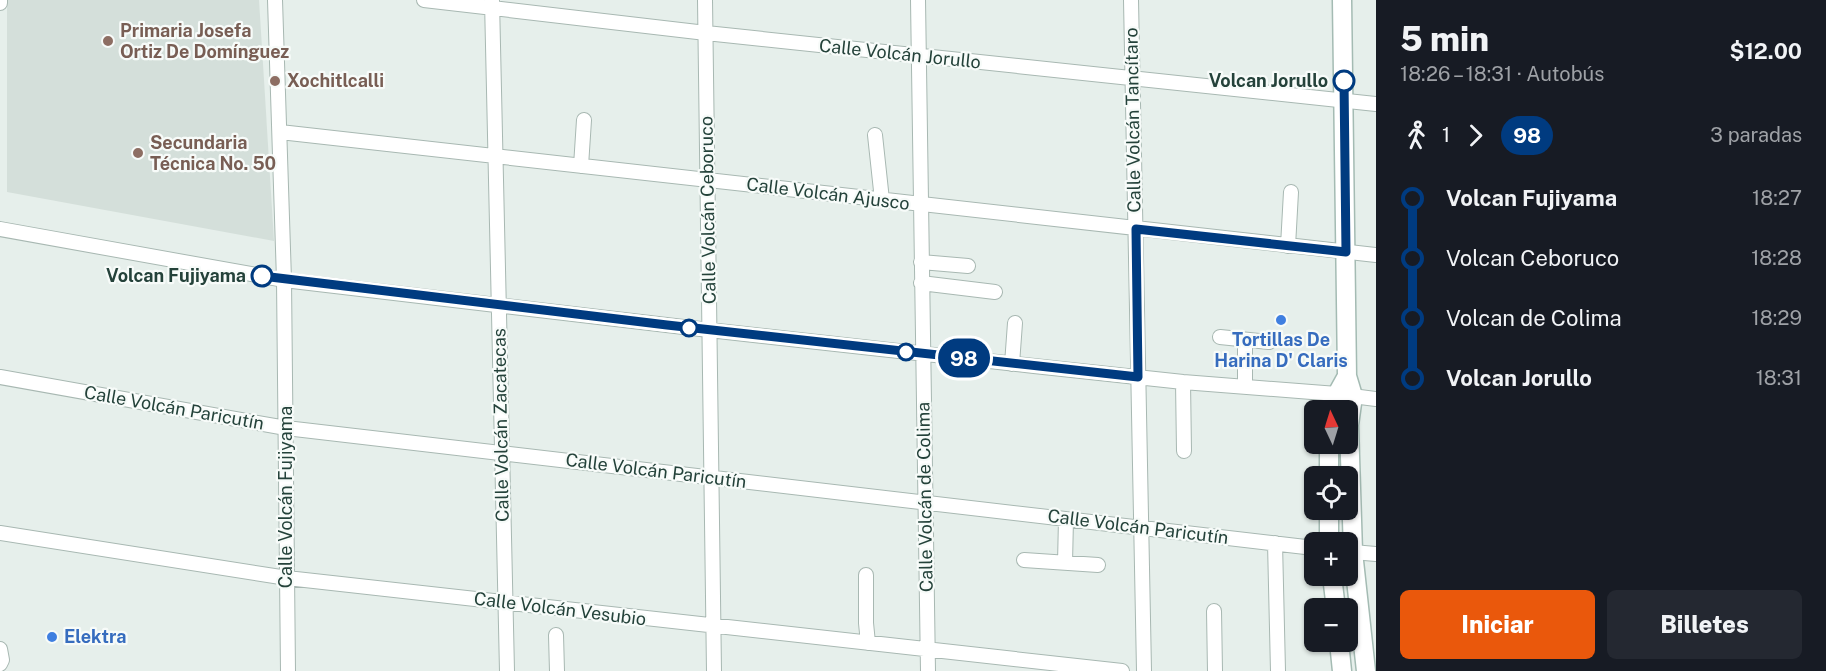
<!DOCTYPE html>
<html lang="es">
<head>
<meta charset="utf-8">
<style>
	body { margin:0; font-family:"Public Sans",sans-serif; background:#242831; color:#f1f3f6; height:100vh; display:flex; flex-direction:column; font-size:22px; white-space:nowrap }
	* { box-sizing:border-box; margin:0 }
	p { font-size:20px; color:#9ea1a6 }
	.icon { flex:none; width:33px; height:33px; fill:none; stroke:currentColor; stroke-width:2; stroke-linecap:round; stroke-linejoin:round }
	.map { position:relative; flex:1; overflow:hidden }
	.panel { display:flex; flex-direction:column; background:#171b24; width:450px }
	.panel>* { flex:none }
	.badge { padding:0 12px; border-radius:20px; font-size:21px; line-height:39px }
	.needle { width:39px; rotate:356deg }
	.buttons { position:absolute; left:1304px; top:400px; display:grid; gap:12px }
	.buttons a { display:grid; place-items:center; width:54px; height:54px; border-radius:9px; background:#171b24; box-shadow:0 2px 4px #0004; font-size:30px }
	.map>.badge { position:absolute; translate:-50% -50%; box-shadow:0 0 0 3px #fff }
	.legs { display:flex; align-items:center; gap:9px; height:66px; padding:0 24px; font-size:20px }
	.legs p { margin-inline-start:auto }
	.overview { display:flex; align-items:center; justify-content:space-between; height:102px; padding:0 24px }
	h1 { font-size:33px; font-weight:800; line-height:45px }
	.action { display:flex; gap:12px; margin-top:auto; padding:12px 24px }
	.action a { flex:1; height:69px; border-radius:9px; background:#ea580c; color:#fff; font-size:24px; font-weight:800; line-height:69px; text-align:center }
	.action a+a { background:#242831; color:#f1f3f6 }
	ul { padding:0 24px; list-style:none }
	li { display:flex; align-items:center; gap:21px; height:60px; font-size:22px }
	li i { display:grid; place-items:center; width:9px; height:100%; margin:0 8px; background:currentColor }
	li i::after { content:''; width:15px; height:15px; margin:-8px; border:4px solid; border-radius:50%; background:#171b24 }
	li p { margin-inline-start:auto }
	li:first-child i { background:linear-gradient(#0000 50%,currentColor 0) }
	li:last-child i { background:linear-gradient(currentColor 50%,#0000 0) }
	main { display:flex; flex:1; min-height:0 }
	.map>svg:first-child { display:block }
	.built { fill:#d4dfda }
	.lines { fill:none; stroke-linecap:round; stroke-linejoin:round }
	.street-casing { stroke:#a8b8b2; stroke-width:16 }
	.secondary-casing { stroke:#a4bbb3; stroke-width:21 }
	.street { stroke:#fff; stroke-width:14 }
	.secondary { stroke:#fff; stroke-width:18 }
	.line-1-casing { stroke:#fff; stroke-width:14 }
	.line-1 { stroke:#003b80; stroke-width:9 }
	.education-dot { fill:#8d6e63; stroke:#f7fbf9; stroke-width:2 }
	.stop-1-dot { fill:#fff; stroke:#003b80; stroke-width:3 }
	.shop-dot { fill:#3f7fe0; stroke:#f7fbf9; stroke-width:2 }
	.labels { text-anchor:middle; stroke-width:4.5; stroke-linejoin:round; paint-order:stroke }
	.education-label { font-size:18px; font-weight:bold; fill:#785e54; stroke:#f7fbf9; text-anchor:start }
	.street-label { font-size:18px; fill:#24423a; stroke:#f7fbf9 }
	.stop-label { font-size:18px; font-weight:bold; fill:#24423a; stroke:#f7fbf9; text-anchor:end }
	.shop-label { font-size:18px; font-weight:bold; fill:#366cbe; stroke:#f7fbf9 }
</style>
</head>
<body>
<main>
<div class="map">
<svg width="1376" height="671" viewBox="0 0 1376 671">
	<rect width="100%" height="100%" fill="#e6efeb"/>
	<path class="built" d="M7 0H259L274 241 7 192Z"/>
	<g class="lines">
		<g class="street-casing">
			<path id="street" d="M275 0 284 280 288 671
				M424 0 706 33 1376 104
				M705 0 714 671
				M918 0 928 671
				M1131 0 1144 671
				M492 1 507 671
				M0 3V0
				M280 132 1376 255
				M875 135 882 200
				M581 166 584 120
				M0 229 284 280 709 330 1034 366 1183 382 1337 394 1376 399
				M1288 246 1291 192
				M921 262 968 266
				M921 283 995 292
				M1220 337 1269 342
				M1245 340V386
				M1012 364 1015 323
				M0 377 286 428 1314 548
				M1183 382 1184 451
				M0 533 287 578 1122 671
				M1275 543 1278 671
				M1353 552 1376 554
				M1024 560 1098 565
				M1065 563 1066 519
				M866 575V623L868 643
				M1214 611 1215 671
				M556 635 557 671
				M0 649 2 660 0 664"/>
		</g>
		<g class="secondary-casing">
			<path id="secondary" d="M1342 0 1347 376 1353 396 1349 425 1353 552 1366 671
				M1332 411 1337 394 1347 376
				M1329 444V477
				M1329 510V543
				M1332 576 1336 609
				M1339 642 1342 671"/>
		</g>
		<use href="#street" class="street"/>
		<use href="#secondary" class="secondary"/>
	</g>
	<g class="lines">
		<g class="line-1-casing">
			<path id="line-1" d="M262 276 667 325 1138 377 1136 229 1346 252 1344 81"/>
		</g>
		<use href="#line-1" class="line-1"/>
	</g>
	<g class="education-dot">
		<circle cx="108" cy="41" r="6"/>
		<circle cx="275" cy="81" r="6"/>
		<circle cx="138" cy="153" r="6"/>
	</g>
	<g class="stop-1-dot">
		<circle cx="1344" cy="81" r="10"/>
		<circle cx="262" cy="276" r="10"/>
		<circle cx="689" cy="328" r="8"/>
		<circle cx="906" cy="352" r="8"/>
	</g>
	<g class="shop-dot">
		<circle cx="1281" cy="320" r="6"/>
		<circle cx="52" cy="637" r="6"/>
	</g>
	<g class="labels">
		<g class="education-label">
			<text x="120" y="37">Primaria Josefa<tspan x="120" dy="21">Ortiz De Domínguez</tspan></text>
			<text x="287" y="87">Xochitlcalli</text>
			<text x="150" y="149">Secundaria<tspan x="150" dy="21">Técnica No. 50</tspan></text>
		</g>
		<g class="street-label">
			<text transform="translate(900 54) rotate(6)" y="6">Calle Volcán Jorullo</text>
			<text transform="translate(1133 120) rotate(-91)" y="6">Calle Volcán Tancítaro</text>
			<text transform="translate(828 194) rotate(7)" y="6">Calle Volcán Ajusco</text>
			<text transform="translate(708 210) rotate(-91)" y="6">Calle Volcán Ceboruco</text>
			<text transform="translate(174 408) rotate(10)" y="6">Calle Volcán Paricutín</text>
			<text transform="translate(501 425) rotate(-91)" y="6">Calle Volcán Zacatecas</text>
			<text transform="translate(656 471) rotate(7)" y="6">Calle Volcán Paricutín</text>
			<text transform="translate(286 497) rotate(-90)" y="6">Calle Volcán Fujiyama</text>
			<text transform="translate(925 497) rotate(-91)" y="6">Calle Volcán de Colima</text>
			<text transform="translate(1138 527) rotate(7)" y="6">Calle Volcán Paricutín</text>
			<text transform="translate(560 609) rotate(7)" y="6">Calle Volcán Vesubio</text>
		</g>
		<g class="stop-label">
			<text x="1328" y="87">Volcan Jorullo</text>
			<text x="246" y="282">Volcan Fujiyama</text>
		</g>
		<g class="shop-label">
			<text x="1281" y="346">Tortillas De<tspan x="1281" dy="21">Harina D' Claris</tspan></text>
			<text x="64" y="643" text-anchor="start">Elektra</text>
		</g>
	</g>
</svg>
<div class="buttons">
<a><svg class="needle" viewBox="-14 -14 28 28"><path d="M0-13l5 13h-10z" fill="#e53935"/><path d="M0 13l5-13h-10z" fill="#9ea1a6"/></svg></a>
<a><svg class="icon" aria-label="locate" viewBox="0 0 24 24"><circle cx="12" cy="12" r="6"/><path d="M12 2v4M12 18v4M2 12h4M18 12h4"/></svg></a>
<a>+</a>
<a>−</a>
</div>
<b class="badge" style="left:964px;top:358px;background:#003b80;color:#fff">98</b>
</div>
<section class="panel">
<div class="overview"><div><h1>5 min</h1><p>18:26 – 18:31 · Autobús</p></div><b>$12.00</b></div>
<div class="legs"><svg class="icon" aria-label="walk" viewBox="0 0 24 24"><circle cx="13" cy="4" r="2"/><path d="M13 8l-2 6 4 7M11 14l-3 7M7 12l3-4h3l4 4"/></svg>1<svg class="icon" aria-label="forward" viewBox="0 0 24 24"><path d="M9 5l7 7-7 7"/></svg><b class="badge" style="background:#003b80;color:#fff">98</b><p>3 paradas</p></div>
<ul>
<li><i style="color:#003b80"></i><b>Volcan Fujiyama</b><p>18:27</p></li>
<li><i style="color:#003b80"></i><span>Volcan Ceboruco</span><p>18:28</p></li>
<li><i style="color:#003b80"></i><span>Volcan de Colima</span><p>18:29</p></li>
<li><i style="color:#003b80"></i><b>Volcan Jorullo</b><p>18:31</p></li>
</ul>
<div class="action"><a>Iniciar</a><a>Billetes</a></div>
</section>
</main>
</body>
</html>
